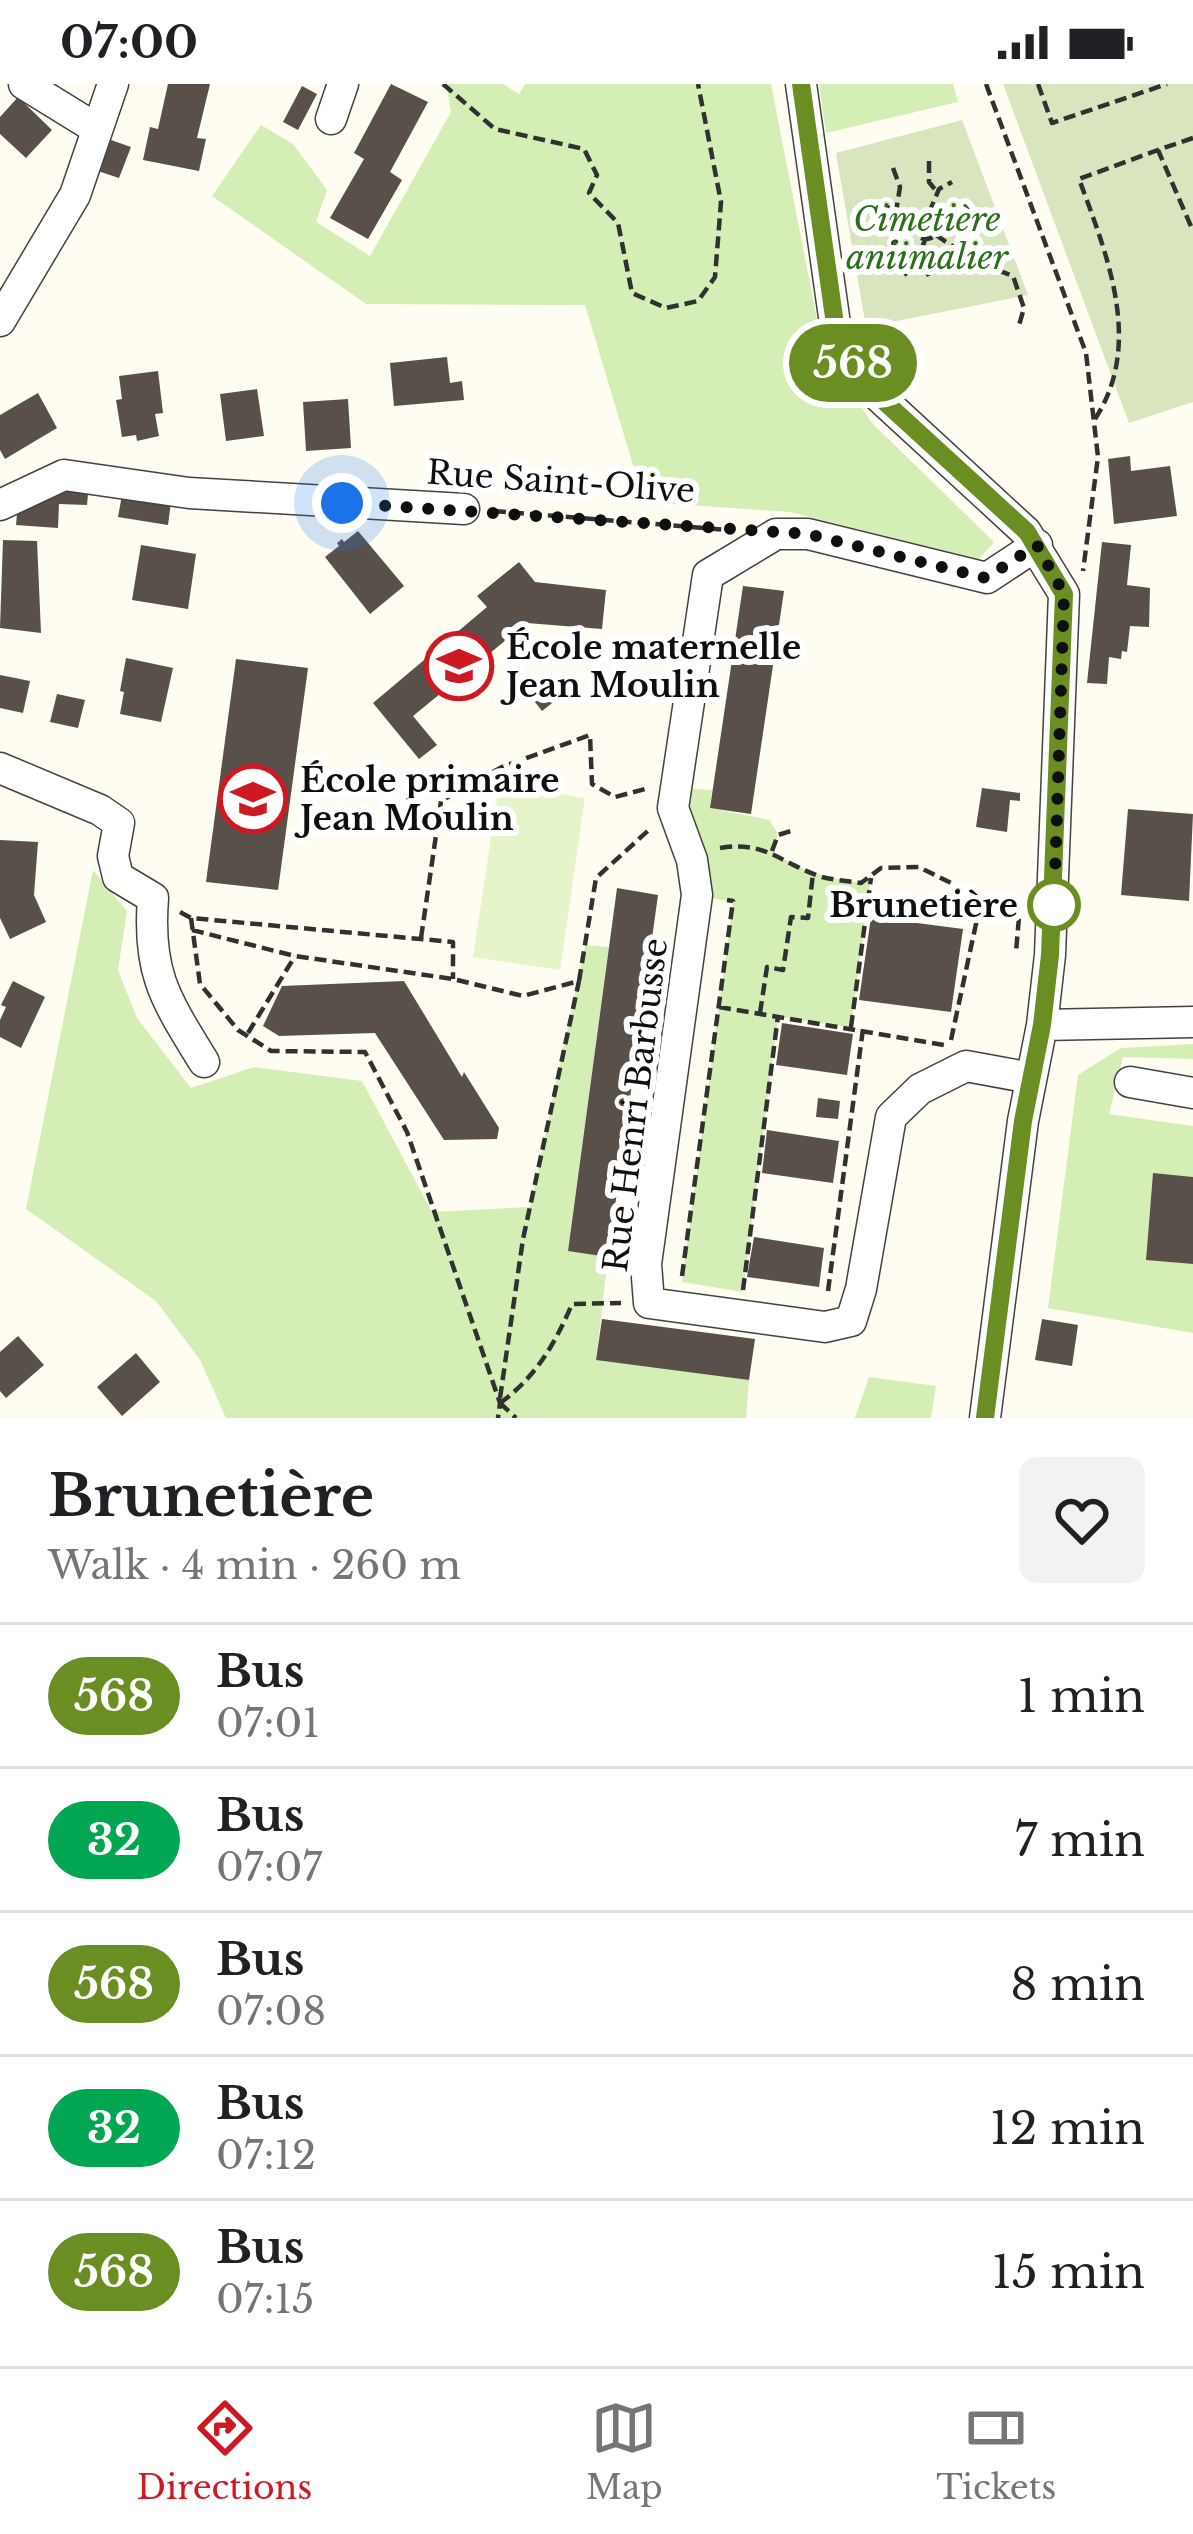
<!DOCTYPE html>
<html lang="en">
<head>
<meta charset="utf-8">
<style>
	body { margin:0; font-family:"Libre Baskerville",serif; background:#f2f2f2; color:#202124; height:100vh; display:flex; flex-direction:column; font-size:45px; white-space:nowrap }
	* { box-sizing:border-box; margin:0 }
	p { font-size:39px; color:#757577 }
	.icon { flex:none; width:66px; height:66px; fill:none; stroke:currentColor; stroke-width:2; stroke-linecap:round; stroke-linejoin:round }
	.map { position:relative; height:1334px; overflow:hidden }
	.details { display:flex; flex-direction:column; background:#fff; flex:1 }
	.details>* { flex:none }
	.badge { padding:0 24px; border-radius:39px; font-size:42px; line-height:78px }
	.you { position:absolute; width:60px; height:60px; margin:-30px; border:9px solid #fff; border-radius:50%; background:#1a73e8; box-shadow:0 0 0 18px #1a73e833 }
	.map>.badge { position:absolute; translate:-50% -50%; box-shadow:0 0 0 6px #fff }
	.round { display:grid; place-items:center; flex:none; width:126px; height:126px; border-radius:18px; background:#f2f2f2 }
	.summary { display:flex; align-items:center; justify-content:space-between; height:204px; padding:0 48px }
	h1 { font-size:57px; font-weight:800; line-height:90px }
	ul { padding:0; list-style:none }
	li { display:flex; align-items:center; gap:36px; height:144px; padding:0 48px; border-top:3px solid #e0e0e0 }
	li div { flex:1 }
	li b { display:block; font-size:45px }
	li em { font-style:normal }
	li .badge { min-width:132px; font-weight:700; text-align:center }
	.status { display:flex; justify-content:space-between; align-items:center; height:84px; padding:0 60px; background:#fff; direction:ltr }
	.status svg { height:33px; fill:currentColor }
	.tab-bar { display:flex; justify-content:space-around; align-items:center; height:168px; border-top:3px solid #e0e0e0; background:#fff; font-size:33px; color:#757577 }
	.tab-bar a { display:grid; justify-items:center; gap:6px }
	.tab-bar .current { color:#ce1822 }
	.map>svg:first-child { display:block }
	.green { fill:#d4eeb6 }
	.cemetery { fill:#d8e5be }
	.pitch { fill:#e6f4c9 }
	.building { fill:#59504a }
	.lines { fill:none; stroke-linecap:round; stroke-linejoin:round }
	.minor-casing { stroke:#424242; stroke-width:33 }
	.path { stroke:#313131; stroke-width:4.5; stroke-dasharray:12 6; stroke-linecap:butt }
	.minor { stroke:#fff; stroke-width:30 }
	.line-casing { stroke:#fff; stroke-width:27 }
	.line { stroke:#6b8e23; stroke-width:18 }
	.walk { stroke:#0f0f0f; stroke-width:12; stroke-dasharray:0 21.6 }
	.stop-dot { fill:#fff; stroke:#6b8e23; stroke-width:6 }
	.labels { text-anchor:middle; stroke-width:12; stroke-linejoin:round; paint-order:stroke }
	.park-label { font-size:33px; font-style:italic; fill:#2a6e18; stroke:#fff }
	.street-label { font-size:33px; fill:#0f0f0f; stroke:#fff }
	.poi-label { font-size:33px; font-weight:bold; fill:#0f0f0f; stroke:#fff; text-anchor:start }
	.stop-label { font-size:33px; font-weight:bold; fill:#0f0f0f; stroke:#fff; text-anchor:end }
</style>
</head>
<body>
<div class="status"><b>07:00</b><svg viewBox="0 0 49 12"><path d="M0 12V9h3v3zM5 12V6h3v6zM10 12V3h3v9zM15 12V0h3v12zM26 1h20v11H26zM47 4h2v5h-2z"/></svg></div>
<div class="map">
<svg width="1193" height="1334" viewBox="0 0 1193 1334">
	<rect width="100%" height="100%" fill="#fffcf1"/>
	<path class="green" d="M446 0H503L519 10 525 0H771L821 256 871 338 994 458 979 475 790 428 644 418 585 221 366 220 212 112 261 41 293 60 327 106 316 138 370 172 451 28Z
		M819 0H953L958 18 826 49Z
		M683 704 712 706 710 724 770 736 778 751 772 767C799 787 828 794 861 799L871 792 851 943 778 933 743 1208 682 1198 733 818 697 811Z
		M93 786 127 827 118 886 137 934 191 1004 254 983 362 997 432 1128 530 1123 585 861 609 863 568 1166 608 1173 596 1275 749 1296 746 1334H226L200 1276 156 1217 26 1125Z
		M1193 960V975L1123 973 1109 1030 1193 1042V1093L1153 1090 1146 1175 1193 1180V1249L1048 1224 1078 991 1121 964Z
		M869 1293 936 1302 931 1334H855Z"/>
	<path class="cemetery" d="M1003 0H1193V318L1129 339Z
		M962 36 1028 211 866 243 836 69Z"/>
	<path class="pitch" d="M499 701 585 714 560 886 473 873Z"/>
	<path class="building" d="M168 0H210L197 54 206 55 199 87 143 76 150 43 158 45Z
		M391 0 428 18 390 88 402 96 368 155 330 134 364 75 354 69Z
		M302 2 317 10 298 46 283 38Z
		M18 13 52 46 26 74 0 50V33Z
		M111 56 131 63 119 94 98 87Z
		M447 273 450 299 462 297 464 316 394 322 390 279Z
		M158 287 163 329 155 330 159 352 137 357 136 351 122 353 116 316 122 315 119 292Z
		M257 305 264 352 226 357 220 310Z
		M38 309 57 344 5 375 0 366V331Z
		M348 315 351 364 306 367 303 318Z
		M1130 372 1131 387 1170 382 1177 432 1114 440 1108 375Z
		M89 400 87 421 59 420 58 444 16 441 18 419 24 414Z
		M122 411 171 418 168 441 118 433Z
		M358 447 404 502 370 530 325 473 339 462 337 459 342 455 344 458Z
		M3 456 37 457 41 549 0 544Z
		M1102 458 1131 461 1127 501 1150 504 1149 543 1130 542 1127 568 1122 567 1121 575 1109 573 1107 600 1087 599Z
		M141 461 196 470 188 525 132 516Z
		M519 478 535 498 606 506 602 545 527 539 413 632 437 661 419 675 373 619 487 523 477 512Z
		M743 502 784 507 751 730 710 724Z
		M126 574 173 584 161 638 120 630 124 608 120 607Z
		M236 575 308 584 278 806 206 798Z
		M0 591 30 597 23 629 0 624Z
		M555 593 566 608 542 627 531 613Z
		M57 610 85 616 78 644 50 638Z
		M982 704 1020 709V717L1010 716 1007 748 976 743Z
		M1128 725 1193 730 1189 817 1121 811Z
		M0 756 38 758 34 811 46 838 10 855 0 834Z
		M617 804 658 811 608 1173 568 1167Z
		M871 833 963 845 951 928 859 916Z
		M13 897 45 913 21 964 0 953V936L6 923 1 921Z
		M404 897 462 993 464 988 499 1044 497 1055 444 1056 375 949 279 952 263 942 282 902Z
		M782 939 853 950 847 991 776 981Z
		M818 1014 840 1017 838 1035 816 1033Z
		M767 1046 839 1057 833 1099 762 1089Z
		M1153 1089 1193 1093V1180L1146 1176Z
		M754 1153 824 1164 819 1203 747 1193Z
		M602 1235 755 1255 749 1296 596 1276Z
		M1042 1235 1078 1241 1072 1282 1035 1276Z
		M18 1252 44 1281 6 1314 0 1307V1268Z
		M136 1269 160 1298 122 1332 97 1303Z"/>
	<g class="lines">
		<g class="minor-casing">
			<path id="minor" d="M24 0 97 45
				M801 0 836 247 862 297 1026 448 1064 510 1050 871 1042 941 1023 1037 985 1334
				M331 35 343 0
				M0 237 75 111 113 0
				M0 421 64 391 189 409 464 425
				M0 684 100 726 119 739 113 772 118 793 153 814C147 890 166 916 204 978
				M1042 941 1193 938
				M1031 994 966 982 920 1005 891 1033 861 1205 851 1237 825 1243 649 1219 646 1180 697 811 692 776 673 724 708 491 776 450H808L987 494 1037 461
				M1130 998 1193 1009"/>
		</g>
		<path class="path" d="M443 0 495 45 584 65 597 91 589 109 618 139 632 209 666 224 698 217 715 193 721 118 698 0
			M986 0 1086 269 1098 373 1083 487
			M1038 0 1052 39 1167 0
			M1193 54 1158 66 1193 147
			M929 77V98L937 108
			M893 84 900 103 896 128
			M885 122 914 137
			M913 142a13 13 0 1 1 26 0a13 13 0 1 1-26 0Z
			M929 129 939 105 952 98
			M939 138 957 128 970 129
			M936 151 974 177 1013 192 1024 224 1018 245
			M888 161 914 149
			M919 174 929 192
			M904 191 915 182 925 156
			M1095 335C1144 260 1107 171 1079 95L1158 66
			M494 427 728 446
			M720 764C765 756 782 780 822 793 834 796 848 797 861 799L881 784 919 783 1019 833 1016 868
			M772 767 778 751 794 746
			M180 828 191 834 453 858V895
			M191 834 200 900 238 946 271 967 365 968 407 1048 500 1319 498 1334
			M192 846 295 872 453 895 523 912 579 897 596 794 651 744
			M421 854 441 717 502 683 590 651 592 700 615 713 645 705
			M719 923 944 961
			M760 929 767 883 783 886 791 833 808 834 813 789
			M851 943 871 794
			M248 949 295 872
			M951 956 982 812
			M682 1192 733 817 727 816
			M743 1206 778 932
			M828 1207 863 945
			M500 1314 523 1155 579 897
			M500 1319C535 1294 555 1260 572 1220L621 1219
			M500 1319 516 1334"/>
		<use href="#minor" class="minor"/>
	</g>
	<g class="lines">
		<g class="line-casing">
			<path id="line" d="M801 0 836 247 862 297 1027 448 1064 510 1050 871 1042 941 1023 1037 985 1334"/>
		</g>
		<use href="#line" class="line"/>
		<path class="walk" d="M342 419 808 450 986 494 1037 461 1064 510 1054 821"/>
	</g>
	<defs>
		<g id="school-ring" transform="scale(3.45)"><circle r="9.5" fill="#fff" stroke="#ce1822" stroke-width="1.5"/><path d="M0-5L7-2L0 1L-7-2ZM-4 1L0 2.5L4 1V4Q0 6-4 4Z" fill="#ce1822"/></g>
	</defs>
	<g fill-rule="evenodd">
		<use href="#school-ring" x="459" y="582"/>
		<use href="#school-ring" x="253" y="715"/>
	</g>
	<circle class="stop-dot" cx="1054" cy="821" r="24"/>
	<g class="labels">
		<g class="park-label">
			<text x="927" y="147">Cimetière<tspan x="927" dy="38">aniimalier</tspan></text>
		</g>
		<g class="street-label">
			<text transform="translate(561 397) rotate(4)" y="12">Rue Saint-Olive</text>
			<text transform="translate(635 1021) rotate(-83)" y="12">Rue Henri Barbusse</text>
		</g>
		<g class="poi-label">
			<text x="506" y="575">École maternelle<tspan x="506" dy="38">Jean Moulin</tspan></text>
			<text x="300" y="708">École primaire<tspan x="300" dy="38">Jean Moulin</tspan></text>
		</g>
		<g class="stop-label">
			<text x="1018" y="833">Brunetière</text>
		</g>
	</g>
</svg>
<div class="you" style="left:342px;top:419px"></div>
<b class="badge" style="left:853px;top:279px;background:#6b8e23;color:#fff">568</b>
</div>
<section class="details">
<div class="summary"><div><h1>Brunetière</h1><p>Walk · 4 min · 260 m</p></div><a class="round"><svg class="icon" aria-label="heart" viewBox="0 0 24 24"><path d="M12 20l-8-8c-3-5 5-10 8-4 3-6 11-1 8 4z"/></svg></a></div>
<ul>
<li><span class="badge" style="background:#6b8e23;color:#fff">568</span><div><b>Bus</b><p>07:01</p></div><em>1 min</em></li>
<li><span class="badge" style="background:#00a651;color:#fff">32</span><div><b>Bus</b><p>07:07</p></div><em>7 min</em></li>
<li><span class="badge" style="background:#6b8e23;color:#fff">568</span><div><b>Bus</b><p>07:08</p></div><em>8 min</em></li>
<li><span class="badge" style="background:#00a651;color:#fff">32</span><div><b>Bus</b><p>07:12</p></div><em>12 min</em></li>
<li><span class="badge" style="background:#6b8e23;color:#fff">568</span><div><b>Bus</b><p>07:15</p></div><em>15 min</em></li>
</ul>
</section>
<nav class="tab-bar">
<a class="current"><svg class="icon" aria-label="directions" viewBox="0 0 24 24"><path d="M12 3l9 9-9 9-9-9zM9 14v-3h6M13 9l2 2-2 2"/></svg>Directions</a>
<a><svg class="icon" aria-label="map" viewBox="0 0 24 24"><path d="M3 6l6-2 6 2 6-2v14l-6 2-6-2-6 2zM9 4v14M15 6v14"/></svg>Map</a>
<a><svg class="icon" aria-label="tickets" viewBox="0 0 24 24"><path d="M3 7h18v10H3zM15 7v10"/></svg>Tickets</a>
</nav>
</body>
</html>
